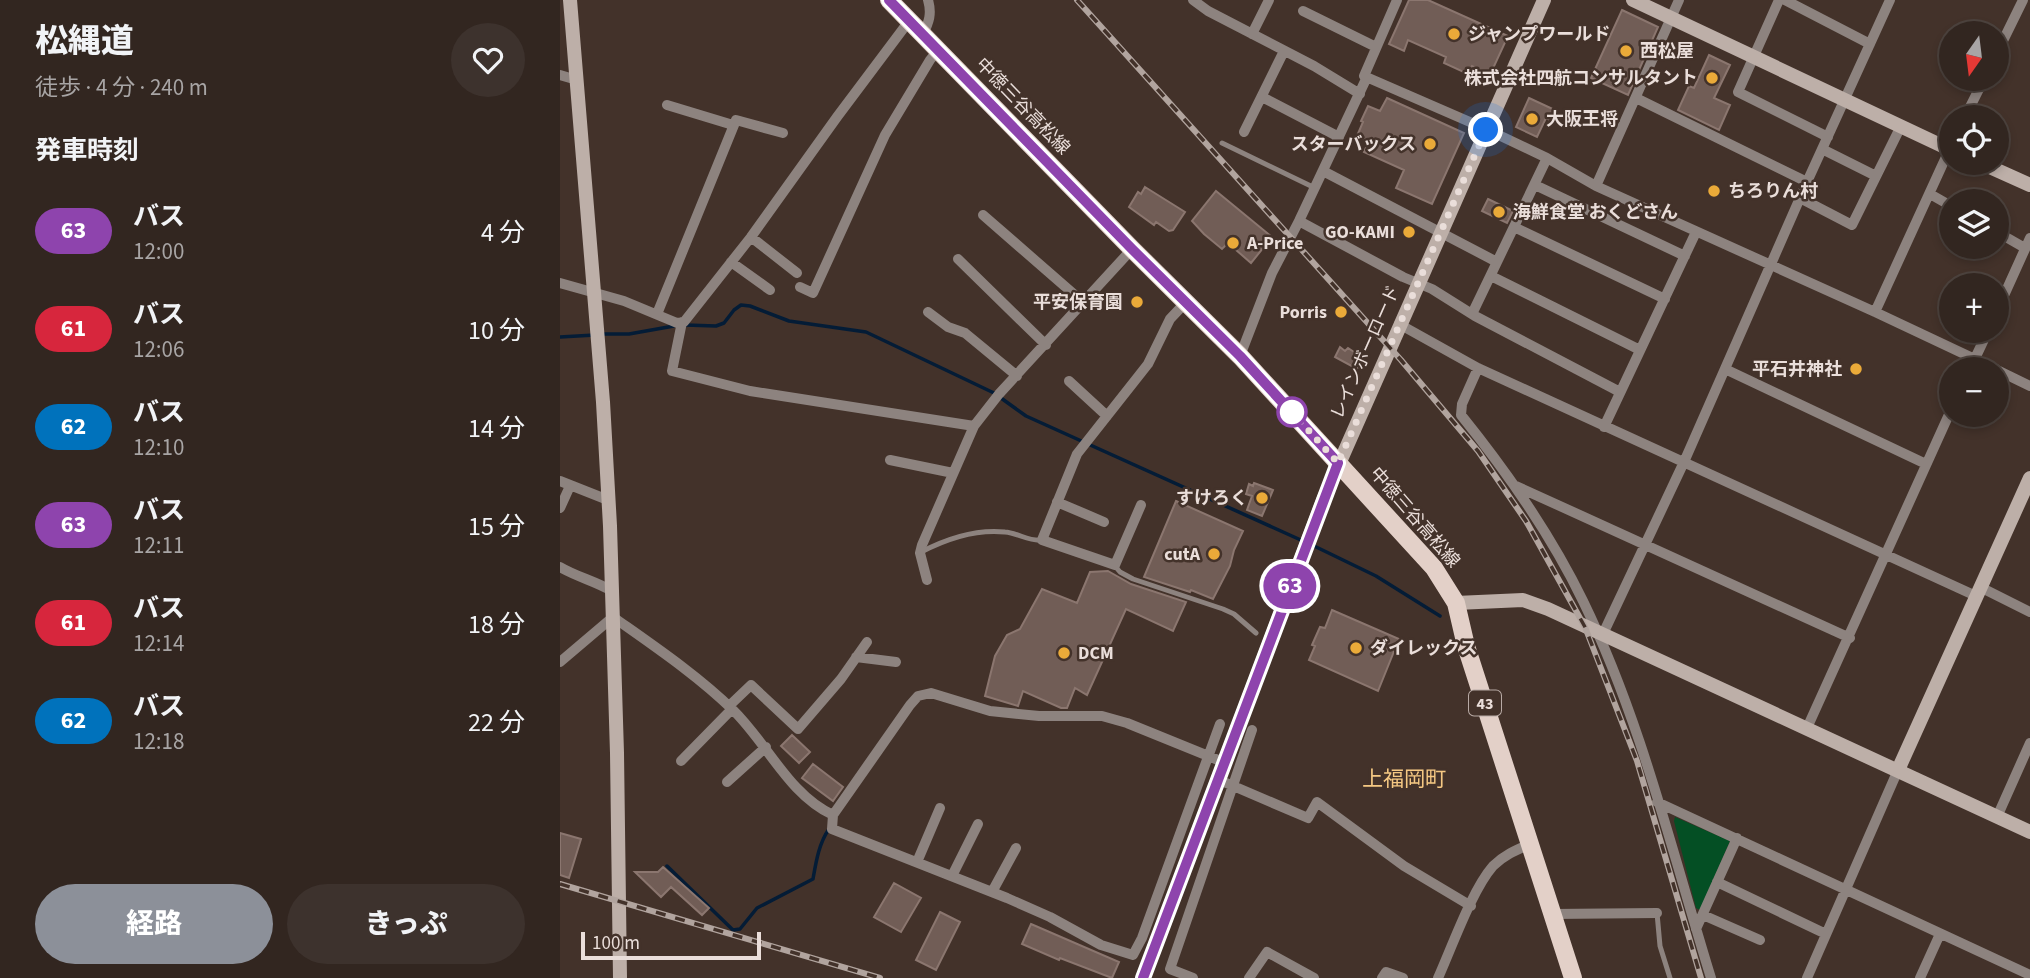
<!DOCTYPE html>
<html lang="ja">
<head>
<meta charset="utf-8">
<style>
	body { margin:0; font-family:"Source Sans 3","Noto Sans JP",sans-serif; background:#3d322d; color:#f1f3f6; height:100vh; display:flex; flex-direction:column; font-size:26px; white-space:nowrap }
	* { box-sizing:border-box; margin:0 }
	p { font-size:23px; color:#a8a5a5 }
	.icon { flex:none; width:38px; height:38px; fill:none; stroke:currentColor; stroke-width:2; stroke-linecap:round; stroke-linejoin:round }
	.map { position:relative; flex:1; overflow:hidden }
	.panel { display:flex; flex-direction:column; background:#322620; width:560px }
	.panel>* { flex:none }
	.badge { padding:0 14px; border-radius:23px; font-size:24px; line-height:46px }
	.needle { width:46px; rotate:194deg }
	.fabs { position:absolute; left:1379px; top:21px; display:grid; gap:14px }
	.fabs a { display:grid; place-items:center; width:70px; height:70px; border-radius:50%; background:#322620; box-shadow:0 4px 10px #0003,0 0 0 2px #4d433e; font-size:35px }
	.scale { position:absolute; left:21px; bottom:18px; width:180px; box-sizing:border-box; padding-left:7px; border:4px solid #eadeda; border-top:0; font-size:19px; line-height:24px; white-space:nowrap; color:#eadeda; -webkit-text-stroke:5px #43322a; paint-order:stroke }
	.you { position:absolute; width:35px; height:35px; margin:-18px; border:5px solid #fff; border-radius:50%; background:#1a73e8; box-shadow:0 0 0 10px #1a73e833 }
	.map>.badge { position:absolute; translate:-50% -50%; box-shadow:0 0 0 4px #fff }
	h2 { padding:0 35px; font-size:26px; line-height:63px }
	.round { display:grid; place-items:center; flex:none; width:74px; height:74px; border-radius:37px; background:#3d322d }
	.head { display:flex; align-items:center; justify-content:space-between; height:119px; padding:0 35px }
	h1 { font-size:33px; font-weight:800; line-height:52px }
	.action { display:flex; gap:14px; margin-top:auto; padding:14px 35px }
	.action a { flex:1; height:80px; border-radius:42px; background:#8c9099; color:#fff; font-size:28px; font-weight:800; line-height:80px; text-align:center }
	.action a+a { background:#3d322d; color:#f1f3f6 }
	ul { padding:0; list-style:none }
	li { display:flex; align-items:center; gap:21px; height:98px; padding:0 35px }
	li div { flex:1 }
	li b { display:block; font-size:26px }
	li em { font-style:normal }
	li .badge { min-width:77px; font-weight:700; text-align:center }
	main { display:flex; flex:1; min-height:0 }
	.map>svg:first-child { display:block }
	.green { fill:#044f24 }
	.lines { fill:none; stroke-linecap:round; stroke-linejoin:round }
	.stream { stroke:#041c36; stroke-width:3.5 }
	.building { fill:#715d56; stroke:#8b766f; stroke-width:2 }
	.lane { stroke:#8d837f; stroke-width:5 }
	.street { stroke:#8d837f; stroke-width:10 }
	.secondary { stroke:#bdafa8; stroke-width:14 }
	.primary { stroke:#e3d0c8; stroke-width:18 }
	.rail-casing { stroke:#b1a49e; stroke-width:6 }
	.rail { stroke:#43322a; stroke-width:3.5; stroke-dasharray:10; stroke-linecap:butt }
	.line-casing { stroke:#fff; stroke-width:16 }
	.line { stroke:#8e44ad; stroke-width:10 }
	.walk { stroke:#eadeda; stroke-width:7; stroke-dasharray:0 12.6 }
	.poi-dot { fill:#eaaa39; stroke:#43322a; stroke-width:2.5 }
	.stop-dot { fill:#fff; stroke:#8e44ad; stroke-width:3.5 }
	.labels { text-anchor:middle; stroke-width:5; stroke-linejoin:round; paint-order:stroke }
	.shield { fill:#43322a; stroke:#b8aaa5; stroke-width:2 }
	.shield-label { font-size:16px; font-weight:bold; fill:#eadeda }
	.poi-label { font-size:18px; font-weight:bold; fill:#eadeda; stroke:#43322a; text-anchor:start }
	.street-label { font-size:18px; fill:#eadeda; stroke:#43322a }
	.quarter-label { font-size:21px; fill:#f5c883; stroke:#43322a }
</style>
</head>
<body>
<main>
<section class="panel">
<div class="head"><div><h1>松縄道</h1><p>徒歩 · 4 分 · 240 m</p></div><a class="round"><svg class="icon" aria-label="heart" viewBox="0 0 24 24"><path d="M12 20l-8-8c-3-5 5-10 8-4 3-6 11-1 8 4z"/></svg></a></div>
<h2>発車時刻</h2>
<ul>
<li><span class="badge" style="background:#8e44ad;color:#fff">63</span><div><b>バス</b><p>12:00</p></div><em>4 分</em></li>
<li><span class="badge" style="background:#d7263d;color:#fff">61</span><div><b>バス</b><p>12:06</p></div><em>10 分</em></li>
<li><span class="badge" style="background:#0072bc;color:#fff">62</span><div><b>バス</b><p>12:10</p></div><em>14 分</em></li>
<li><span class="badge" style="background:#8e44ad;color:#fff">63</span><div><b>バス</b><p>12:11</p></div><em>15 分</em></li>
<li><span class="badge" style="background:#d7263d;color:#fff">61</span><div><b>バス</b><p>12:14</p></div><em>18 分</em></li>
<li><span class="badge" style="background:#0072bc;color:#fff">62</span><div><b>バス</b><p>12:18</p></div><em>22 分</em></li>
</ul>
<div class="action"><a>経路</a><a>きっぷ</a></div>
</section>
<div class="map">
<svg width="1470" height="978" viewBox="0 0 1470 978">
	<rect width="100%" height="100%" fill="#43322a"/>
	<path class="green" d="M1115 817 1170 841 1140 910 1136 908 1114 821Z"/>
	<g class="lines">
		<path class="stream" d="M125 325 156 326 164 323 174 310 181 305 190 306 229 321 306 332 434 393 466 416 743 541
			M42 334H69L114 326
			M0 337 35 335
			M750 544 816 576 880 616
			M107 866 173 930 180 929 197 908 253 879C256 862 259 843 269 829"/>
	</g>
	<path class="building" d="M849 0H868L948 36 930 75 912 66 908 74 884 63 886 57 848 40 844 51 829 44Z
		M1062 10 1098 27 1068 95 1031 78Z
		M1149 55 1170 65 1154 98 1170 105 1159 130 1118 110 1129 86 1134 88Z
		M827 98 904 133 872 204 836 188 844 170 804 152 809 141 797 136 803 122 801 121 808 106 820 111Z
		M969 98 997 111 992 121 986 118 977 137 956 127Z
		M585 187 625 212 613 230 609 231 596 222 594 225 569 207 578 192 581 194Z
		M656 191 712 237 691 263 668 243 662 249 644 234 632 221Z
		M928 199 953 211 947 223 922 211Z
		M780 347 785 351 788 348 803 358 797 369 775 357Z
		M694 483 713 490 702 516 687 510 692 496 686 494 689 484 693 486Z
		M616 501 683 531 674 550 670 566 653 599 631 590 630 592 584 577Z
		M548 571 571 584 626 602 613 631 566 609 527 695 515 688 507 708H501L463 691 458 706 425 696 435 656 447 635 460 629 482 589 517 603 530 572Z
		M772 610 839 639 818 691 749 660 755 646 752 645 760 627 765 628Z
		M232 735 250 752 239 763 221 746Z
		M253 764 283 787 273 801 242 778Z
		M0 833 21 839 9 878 0 875Z
		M103 867 149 908 142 915 111 887 101 897 75 872H98Z
		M334 883 361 898 341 932 314 917Z
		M380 912 400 922 376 970 356 960Z
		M471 924 559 962 552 978 500 958 499 960 462 944Z"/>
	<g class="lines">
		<path class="lane" d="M662 143 755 188
			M361 552C386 539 417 529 445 532 458 533 470 542 482 540
			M555 566 560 572 573 579 663 609 674 614 696 633
			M1097 913 1100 946 1110 978"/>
		<path class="street" d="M633 0 648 11 754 66 800 94
			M837 0 804 76 926 129 987 158 1036 186 1315 312 1436 369
			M1219 0 1178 92 1268 137
			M1225 0 1310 44
			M743 11 816 47
			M363 34C369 22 372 14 368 0
			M692 34 709 0
			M1437 53 1463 0
			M0 75 17 80
			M702 97 779 137
			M1076 98 1247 182
			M107 105 173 125
			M1405 117 1424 79
			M684 132 724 51
			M1262 149 1316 176
			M763 171 937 262
			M975 185 1125 256
			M1036 186 1119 0
			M1370 194 1391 206
			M1240 198 1292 225 1341 126
			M423 215 524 303
			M739 221 843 277 872 289 915 316 1060 392
			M954 227 1105 299
			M1437 232 1465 248
			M191 237 237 273
			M398 259 486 345
			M171 262 210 290
			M931 276 1080 350
			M0 283 64 301 117 323 124 322 191 237 277 117 349 21
			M240 287 253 293 325 135 370 60 378 50
			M1437 311 1470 238
			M368 312 388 327 405 333 457 376
			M1315 312 1391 146
			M97 314 176 120 223 133
			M912 314 987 158
			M122 322 112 371 190 391 414 426
			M839 324 918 368 1416 596
			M680 356 712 273 739 221 807 77
			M918 368 902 404 901 415C947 472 991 535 1023 601 1081 720 1112 852 1151 978
			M1165 369 1366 464
			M1410 369 1428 331
			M1437 370 1470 386
			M509 381 547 416
			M1044 427 1136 232
			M330 460 393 473
			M0 481 48 500
			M956 486 1290 638
			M497 502 544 522
			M581 505 555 565 482 540 517 454 588 364 610 319 626 302
			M0 508 10 486
			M0 567C17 577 35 581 52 591
			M367 580 360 553 362 545 414 426 439 394 572 249
			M1420 587 1470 612
			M1042 636 1124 462 1247 182 1330 0
			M296 657 336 662
			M0 662 53 617C94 646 137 675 173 710 207 743 229 795 273 815
			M169 706 191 685 238 729 281 679 307 642
			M660 724 582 938 573 955 541 945 490 917 447 898 272 829 273 815 350 705 358 696 371 693 430 711 479 716H542L567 723 663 762
			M1247 728 1391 410
			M121 761 172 709
			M657 779 748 818 757 802 844 866 911 906
			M167 782 206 747
			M1097 802 1470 975
			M1437 817 1470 743
			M357 862 380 808
			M392 876 418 824
			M1157 882 1266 934
			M432 892 456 848
			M992 914 1097 913
			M1143 915 1200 940
			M1136 929 1177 838
			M633 978 610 969 692 730
			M689 978 707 952 754 978
			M822 978 826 972 843 978
			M878 978C892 947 912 890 933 866 944 855 956 850 970 844
			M1247 978 1338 770
			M1360 978 1380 934"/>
		<path class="secondary" d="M10 0 43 402 50 526 57 753 60 978
			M1073 0 1391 150
			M1421 163 1470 185
			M896 603 963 600 988 609 1470 832
			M1338 770 1470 478
			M583 978 764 498 984 0"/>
		<path class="primary" d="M329 0 572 249 680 356 874 568 896 603 906 646 1013 978"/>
		<g class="rail-casing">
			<path id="rail" d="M517 0 841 360 918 451 966 521 1025 627 1077 761 1141 978
				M0 884 320 978"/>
		</g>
		<use href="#rail" class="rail"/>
	</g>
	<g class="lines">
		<g class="line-casing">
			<path id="line" d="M329 0 572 249 680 356 778 463 583 978"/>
		</g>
		<use href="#line" class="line"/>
		<path class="walk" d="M732 412 778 463 926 130"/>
	</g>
	<g class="poi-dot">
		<circle cx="894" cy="34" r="7"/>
		<circle cx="1066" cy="51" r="7"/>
		<circle cx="1152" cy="78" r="7"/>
		<circle cx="972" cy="119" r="7"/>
		<circle cx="870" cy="144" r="7"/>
		<circle cx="1154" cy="191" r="7"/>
		<circle cx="939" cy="212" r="7"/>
		<circle cx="849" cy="232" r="7"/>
		<circle cx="673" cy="243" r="7"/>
		<circle cx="577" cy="302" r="7"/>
		<circle cx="781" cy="312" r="7"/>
		<circle cx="1296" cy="369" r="7"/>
		<circle cx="702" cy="498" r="7"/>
		<circle cx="654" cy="554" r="7"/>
		<circle cx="796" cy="648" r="7"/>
		<circle cx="504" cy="653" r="7"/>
	</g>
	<circle class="stop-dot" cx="732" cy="412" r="14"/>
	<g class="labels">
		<rect class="shield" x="909" y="690.5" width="32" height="25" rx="5"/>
		<g class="shield-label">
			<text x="925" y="709">43</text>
		</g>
		<g class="poi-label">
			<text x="908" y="40">ジャンプワールド</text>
			<text x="1080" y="57">西松屋</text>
			<text x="1138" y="84" text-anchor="end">株式会社四航コンサルタント</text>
			<text x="986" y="125">大阪王将</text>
			<text x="856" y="150" text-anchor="end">スターバックス</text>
			<text x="1168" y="197">ちろりん村</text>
			<text x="953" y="218">海鮮食堂 おくどさん</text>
			<text x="835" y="238" text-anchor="end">GO-KAMI</text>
			<text x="687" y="249">A-Price</text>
			<text x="563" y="308" text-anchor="end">平安保育園</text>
			<text x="767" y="318" text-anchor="end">Porris</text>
			<text x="1282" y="375" text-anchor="end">平石井神社</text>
			<text x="688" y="504" text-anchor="end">すけろく</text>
			<text x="640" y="560" text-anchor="end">cutA</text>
			<text x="810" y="654">ダイレックス</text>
			<text x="518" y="659">DCM</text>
		</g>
		<g class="street-label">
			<text transform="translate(463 106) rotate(46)" y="6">中徳三谷高松線</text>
			<text transform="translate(805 352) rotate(-66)" y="6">レインボーロード</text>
			<text transform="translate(855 517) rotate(49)" y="6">中徳三谷高松線</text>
		</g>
		<g class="quarter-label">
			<text x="844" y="786">上福岡町</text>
		</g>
	</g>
</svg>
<div class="fabs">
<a><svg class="needle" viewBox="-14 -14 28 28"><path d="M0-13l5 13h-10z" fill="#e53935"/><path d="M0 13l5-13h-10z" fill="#a8a5a5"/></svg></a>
<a><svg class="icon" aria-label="locate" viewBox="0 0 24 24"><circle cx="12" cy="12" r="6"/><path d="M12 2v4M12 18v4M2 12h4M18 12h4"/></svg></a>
<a><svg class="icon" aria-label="layers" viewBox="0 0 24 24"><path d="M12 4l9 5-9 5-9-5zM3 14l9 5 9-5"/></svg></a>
<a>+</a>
<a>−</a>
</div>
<div class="scale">100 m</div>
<div class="you" style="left:926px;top:130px"></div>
<b class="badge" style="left:730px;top:586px;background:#8e44ad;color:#fff">63</b>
</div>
</main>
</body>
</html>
